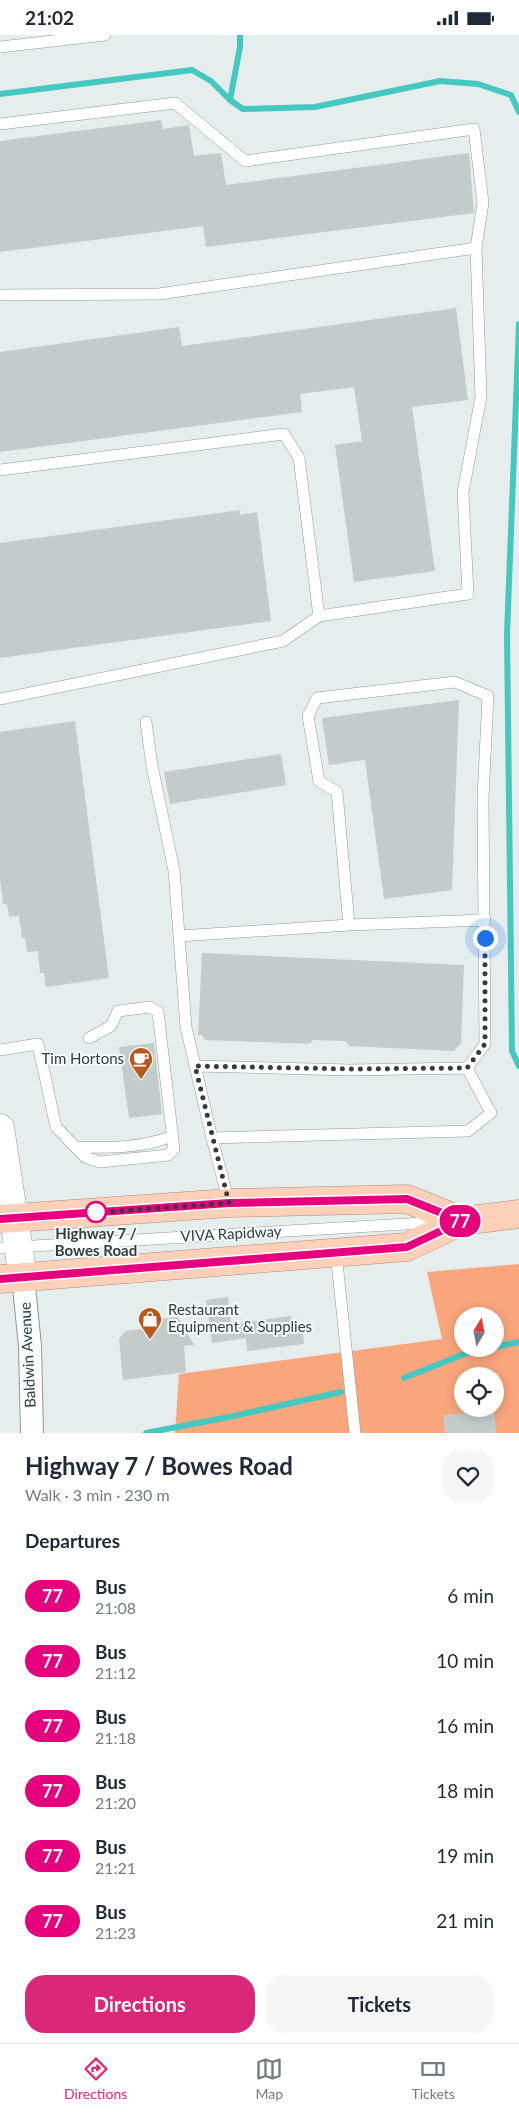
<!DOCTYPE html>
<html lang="en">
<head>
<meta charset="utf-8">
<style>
	body { margin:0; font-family:Lato,sans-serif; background:#f6f6f7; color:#1f2937; height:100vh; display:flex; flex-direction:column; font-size:19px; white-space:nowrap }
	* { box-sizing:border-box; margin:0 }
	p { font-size:16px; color:#747a83 }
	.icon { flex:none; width:28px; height:28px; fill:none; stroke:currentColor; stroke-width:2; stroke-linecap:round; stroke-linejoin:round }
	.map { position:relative; height:1398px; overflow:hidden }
	.panel { display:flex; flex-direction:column; background:#fff; flex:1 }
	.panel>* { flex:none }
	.badge { padding:0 10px; border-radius:16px; font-size:18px; line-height:32px }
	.needle { width:32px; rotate:10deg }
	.controls { position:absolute; left:454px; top:1272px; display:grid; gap:10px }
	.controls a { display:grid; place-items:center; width:50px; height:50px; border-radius:50%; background:#fff; box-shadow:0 2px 12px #0003; font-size:25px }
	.you { position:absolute; width:25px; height:25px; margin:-12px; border:4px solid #fff; border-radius:50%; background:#1a73e8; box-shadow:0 0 0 8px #1a73e833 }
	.map>.badge { position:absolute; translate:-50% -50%; box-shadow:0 0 0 2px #fff }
	h2 { padding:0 25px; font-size:19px; line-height:45px }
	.round { display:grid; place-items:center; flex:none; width:52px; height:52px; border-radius:20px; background:#f6f6f7 }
	.head { display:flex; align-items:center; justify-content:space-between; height:85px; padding:0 25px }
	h1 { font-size:24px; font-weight:700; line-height:38px }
	.cta { display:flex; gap:10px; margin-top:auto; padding:10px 25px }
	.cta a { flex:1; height:58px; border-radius:20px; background:#db2777; color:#fff; font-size:20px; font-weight:700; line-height:58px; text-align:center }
	.cta a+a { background:#f6f6f7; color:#1f2937 }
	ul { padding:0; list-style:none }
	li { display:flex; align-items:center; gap:15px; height:65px; padding:0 25px }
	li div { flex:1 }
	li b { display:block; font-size:19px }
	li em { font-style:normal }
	li .badge { min-width:55px; font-weight:700; text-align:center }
	.status { display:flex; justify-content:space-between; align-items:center; height:35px; padding:0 25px; background:#fff; direction:ltr }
	.status svg { height:14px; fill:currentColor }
	.tabs { display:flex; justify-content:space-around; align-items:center; height:70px; border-top:1px solid #e0e1e3; background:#fff; font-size:14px; color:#747a83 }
	.tabs a { display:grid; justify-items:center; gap:2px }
	.tabs .on { color:#db2777 }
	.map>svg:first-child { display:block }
	.forest { fill:#faa67d; fill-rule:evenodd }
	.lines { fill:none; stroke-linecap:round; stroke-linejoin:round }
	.stream { stroke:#44c8c0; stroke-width:6 }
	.building { fill:#c3cccb }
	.service-casing { stroke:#919998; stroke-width:12 }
	.minor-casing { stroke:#919998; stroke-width:24 }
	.tertiary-casing { stroke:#919998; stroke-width:29 }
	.primary-casing { stroke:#b78870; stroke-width:29 }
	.service { stroke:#fff; stroke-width:11 }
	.minor { stroke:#fff; stroke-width:22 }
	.tertiary { stroke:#fff; stroke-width:28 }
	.primary { stroke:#fdd0ba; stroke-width:28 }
	.line-casing { stroke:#fff; stroke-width:11 }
	.line { stroke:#e6007e; stroke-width:8 }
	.walk { stroke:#383b3b; stroke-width:5; stroke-dasharray:0 9 }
	.stop-dot { fill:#fff; stroke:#e6007e; stroke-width:2.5 }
	.labels { text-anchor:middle; stroke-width:4; stroke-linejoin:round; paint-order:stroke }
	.poi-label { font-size:15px; fill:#383b3b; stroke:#f3fcfb; text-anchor:end }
	.stop-label { font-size:15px; font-weight:bold; fill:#383b3b; stroke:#f3fcfb }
	.street-label { font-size:15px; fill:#383b3b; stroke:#f3fcfb }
</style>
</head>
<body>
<div class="status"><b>21:02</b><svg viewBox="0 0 49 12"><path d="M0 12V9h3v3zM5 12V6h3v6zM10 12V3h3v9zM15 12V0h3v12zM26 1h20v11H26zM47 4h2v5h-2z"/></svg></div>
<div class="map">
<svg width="519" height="1398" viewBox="0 0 519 1398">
	<rect width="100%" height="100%" fill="#e5eeed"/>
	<path class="forest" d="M519 1229V1398H175L179 1339 442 1304 427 1237ZM462 1281H495V1314H462ZM462 1341H495V1374H462Z"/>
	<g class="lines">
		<path class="stream" d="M0 59 192 35 211 46 230 65 243 74 315 72 440 46 478 49 511 60 519 77
			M230 65 240 12V0
			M519 289 507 599 512 1016 519 1031
			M495 1312 519 1307
			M404 1343 464 1319 487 1314
			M146 1398 229 1382 341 1357"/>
	</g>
	<path class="building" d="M161 85 163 94 189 90 194 121 221 118 226 150 469 118 474 178 206 212 203 191 0 217V106Z
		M456 273 468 365 412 372 435 536 354 547 335 410 362 406 354 352 300 359 302 377 0 417V317L179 292 182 311Z
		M241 475 239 480 257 477 271 586 0 623V508Z
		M459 665 452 855 384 864 365 725 329 730 322 683Z
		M75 686 109 943 46 952 44 938H40L38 916 27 917 25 903H22L19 881 9 882 7 869H3L0 844V697Z
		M281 719 286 750 170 769 164 737Z
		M202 918 464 930 461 1008 454 1016 349 1011 346 1006 313 1005 310 1009 205 1005 202 1000H198Z
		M154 1008 162 1079 129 1083 119 1012Z
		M228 1262 231 1289 291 1281 292 1289 302 1288 304 1309 247 1316 246 1303 212 1308 206 1265Z
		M178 1282 194 1310 184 1311 186 1337 123 1345 119 1304 125 1296 141 1294V1286Z
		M494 1375 496 1398H445L443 1380Z"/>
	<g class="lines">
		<g class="service-casing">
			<path id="service" d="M0 12 105 0
				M0 89 175 68 245 126 474 94 483 168 476 213
				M0 260 159 259 476 213 481 362 463 457 468 559 319 581
				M0 435 284 399 299 423 319 581 283 606 0 664
				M146 687 152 731 174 835 186 992 212 1103 229 1168
				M179 901 349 890
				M0 1015 38 1009 56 1092 85 1122 100 1127 168 1120 174 1114 158 977 150 972 118 976 111 991 89 1003
				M195 1031 350 1035 467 1033 485 1009 483 763 488 661 455 647 317 663 308 681 319 746 337 757 349 890 485 885
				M212 1103 468 1096 491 1078 467 1033
				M77 1112C108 1113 143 1113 172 1101
				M0 1213 440 1187
				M336 1218 355 1398"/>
		</g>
		<g class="minor-casing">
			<path id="minor" d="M23 1242 30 1311 32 1398"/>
		</g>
		<g class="tertiary-casing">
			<path id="tertiary" d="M0 1093 23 1242"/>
		</g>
		<g class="primary-casing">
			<path id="primary" d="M0 1184 229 1168 407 1164 462 1186
				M0 1244 407 1212 462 1186 519 1179"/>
		</g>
		<use href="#service" class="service"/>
		<use href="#minor" class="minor"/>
		<use href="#tertiary" class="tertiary"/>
		<use href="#primary" class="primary"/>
	</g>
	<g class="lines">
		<g class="line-casing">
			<path id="line" d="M0 1184 229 1168 407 1164 462 1186 407 1212 0 1244"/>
		</g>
		<use href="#line" class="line"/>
		<path class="walk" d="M96 1177 91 1178 229 1168 195 1031 350 1034 467 1033 485 1009V903"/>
	</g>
	<defs>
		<g id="cafe-pin" transform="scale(1.25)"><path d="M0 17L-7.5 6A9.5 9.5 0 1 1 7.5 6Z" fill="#ba571d" stroke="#f3fcfb"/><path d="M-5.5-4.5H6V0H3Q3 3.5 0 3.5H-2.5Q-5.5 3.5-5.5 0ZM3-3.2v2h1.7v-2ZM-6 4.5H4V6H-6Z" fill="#fff"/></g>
		<g id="shop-pin" transform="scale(1.25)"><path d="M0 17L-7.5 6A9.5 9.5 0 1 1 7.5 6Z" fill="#ba571d" stroke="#f3fcfb"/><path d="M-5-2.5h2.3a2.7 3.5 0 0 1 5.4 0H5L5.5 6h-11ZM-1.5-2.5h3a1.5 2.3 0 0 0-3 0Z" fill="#fff"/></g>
	</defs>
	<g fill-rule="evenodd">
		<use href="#cafe-pin" x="141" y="1024"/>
		<use href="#shop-pin" x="150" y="1284"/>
	</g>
	<circle class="stop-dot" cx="96" cy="1177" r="10"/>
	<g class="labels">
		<g class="poi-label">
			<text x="124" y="1029">Tim Hortons</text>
			<text x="168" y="1280" text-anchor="start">Restaurant<tspan x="168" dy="17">Equipment &amp; Supplies</tspan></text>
		</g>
		<g class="stop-label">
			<text x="96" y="1204">Highway 7 /<tspan x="96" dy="17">Bowes Road</tspan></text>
		</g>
		<g class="street-label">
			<text transform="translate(231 1199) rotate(-3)" y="5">VIVA Rapidway</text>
			<text transform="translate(28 1320) rotate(-93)" y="5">Baldwin Avenue</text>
		</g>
	</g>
</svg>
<div class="controls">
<a><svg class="needle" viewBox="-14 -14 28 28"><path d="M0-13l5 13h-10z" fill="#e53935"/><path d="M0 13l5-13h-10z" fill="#747a83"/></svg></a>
<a><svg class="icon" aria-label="locate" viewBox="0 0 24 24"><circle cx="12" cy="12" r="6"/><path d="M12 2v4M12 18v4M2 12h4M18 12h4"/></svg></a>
</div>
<div class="you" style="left:485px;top:903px"></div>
<b class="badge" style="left:460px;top:1186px;background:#e6007e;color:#fff">77</b>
</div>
<section class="panel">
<div class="head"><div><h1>Highway 7 / Bowes Road</h1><p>Walk · 3 min · 230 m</p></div><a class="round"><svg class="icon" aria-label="heart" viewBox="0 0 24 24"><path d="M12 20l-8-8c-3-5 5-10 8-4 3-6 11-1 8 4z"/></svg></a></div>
<h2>Departures</h2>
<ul>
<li><span class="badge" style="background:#e6007e;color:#fff">77</span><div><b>Bus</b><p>21:08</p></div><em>6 min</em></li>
<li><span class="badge" style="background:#e6007e;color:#fff">77</span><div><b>Bus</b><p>21:12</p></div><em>10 min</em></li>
<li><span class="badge" style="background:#e6007e;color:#fff">77</span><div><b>Bus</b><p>21:18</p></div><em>16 min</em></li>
<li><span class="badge" style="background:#e6007e;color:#fff">77</span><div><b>Bus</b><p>21:20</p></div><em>18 min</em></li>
<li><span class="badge" style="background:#e6007e;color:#fff">77</span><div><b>Bus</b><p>21:21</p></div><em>19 min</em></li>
<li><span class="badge" style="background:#e6007e;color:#fff">77</span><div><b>Bus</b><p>21:23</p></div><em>21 min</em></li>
</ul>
<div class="cta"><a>Directions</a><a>Tickets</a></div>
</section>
<nav class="tabs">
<a class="on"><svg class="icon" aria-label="directions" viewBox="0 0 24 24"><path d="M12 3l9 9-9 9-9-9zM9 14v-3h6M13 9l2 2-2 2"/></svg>Directions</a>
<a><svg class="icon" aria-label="map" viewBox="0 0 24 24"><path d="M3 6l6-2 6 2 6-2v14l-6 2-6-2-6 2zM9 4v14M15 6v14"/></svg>Map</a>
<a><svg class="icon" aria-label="tickets" viewBox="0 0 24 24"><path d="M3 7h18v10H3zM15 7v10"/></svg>Tickets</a>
</nav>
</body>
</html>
